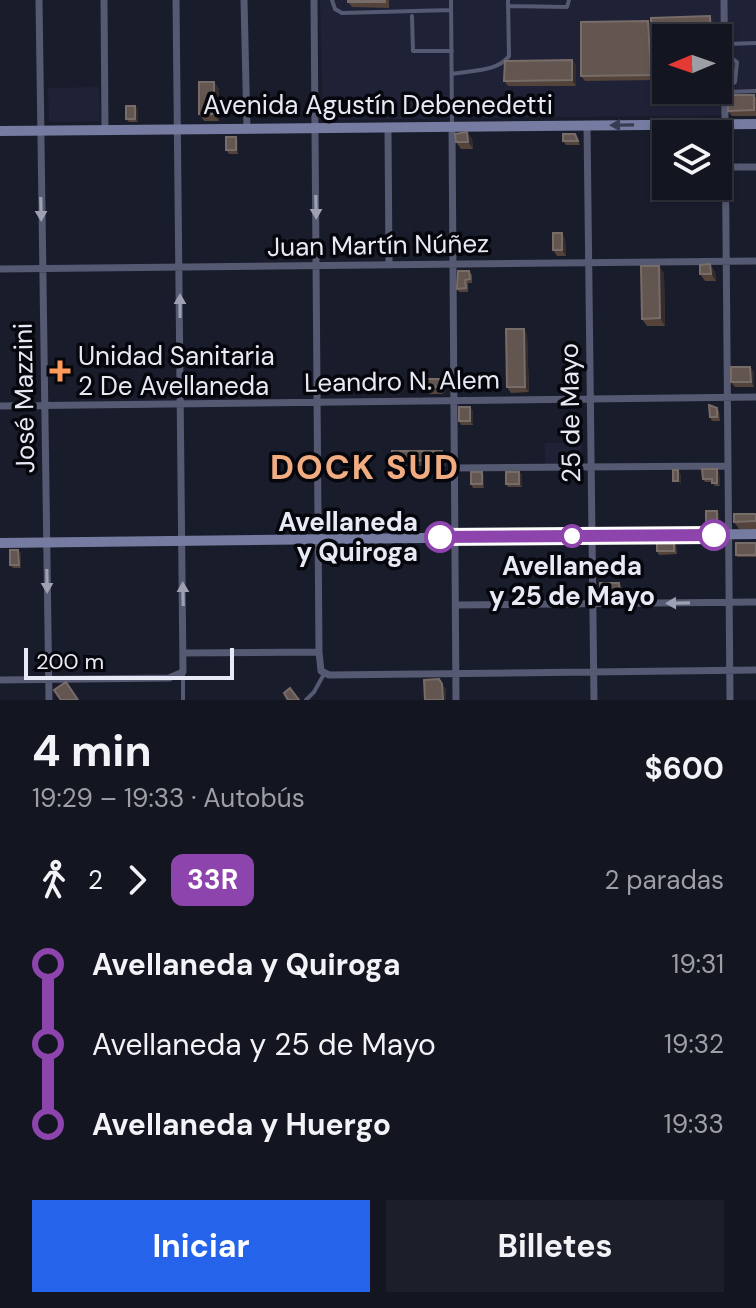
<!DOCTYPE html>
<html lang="es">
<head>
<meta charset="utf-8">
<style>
	body { margin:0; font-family:"DM Sans",sans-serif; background:#1c1e29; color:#f1f3f6; height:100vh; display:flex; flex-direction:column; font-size:30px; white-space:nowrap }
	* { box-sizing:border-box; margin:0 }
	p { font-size:26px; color:#9d9fa5 }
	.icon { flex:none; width:44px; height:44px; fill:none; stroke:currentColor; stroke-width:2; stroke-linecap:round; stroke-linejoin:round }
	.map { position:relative; height:700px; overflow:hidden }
	.drawer { display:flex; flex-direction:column; background:#131520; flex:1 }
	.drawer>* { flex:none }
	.badge { padding:0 16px; border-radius:12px; font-size:28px; line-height:52px }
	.needle { width:52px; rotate:268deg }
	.tools { position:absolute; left:652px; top:24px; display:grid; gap:16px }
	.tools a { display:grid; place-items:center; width:80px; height:80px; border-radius:0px; background:#131520; box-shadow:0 2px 6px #0004,0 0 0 2px #32343e; font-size:40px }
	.scale { position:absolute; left:24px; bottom:20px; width:210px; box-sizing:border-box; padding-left:8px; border:4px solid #e7e9f4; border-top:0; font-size:22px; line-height:28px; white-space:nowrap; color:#e7e9f4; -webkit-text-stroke:6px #06070d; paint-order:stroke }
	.map>.badge { position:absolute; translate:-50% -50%; box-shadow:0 0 0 4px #fff }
	.legs { display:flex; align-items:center; gap:12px; height:88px; padding:0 32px; font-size:26px }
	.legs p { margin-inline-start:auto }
	.head { display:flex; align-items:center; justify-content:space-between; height:136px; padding:0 32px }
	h1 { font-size:44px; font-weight:700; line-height:60px }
	.action { display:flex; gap:16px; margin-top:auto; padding:16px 32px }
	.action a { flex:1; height:92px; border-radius:0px; background:#2563eb; color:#fff; font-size:32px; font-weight:700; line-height:92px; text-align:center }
	.action a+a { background:#1c1e29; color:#f1f3f6 }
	ul { padding:0 32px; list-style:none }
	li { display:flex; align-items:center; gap:28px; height:80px; font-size:30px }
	li i { display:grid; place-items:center; width:12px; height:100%; margin:0 10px; background:currentColor }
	li i::after { content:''; width:20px; height:20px; margin:-10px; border:6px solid; border-radius:50%; background:#131520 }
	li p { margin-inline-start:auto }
	li:first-child i { background:linear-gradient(#0000 50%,currentColor 0) }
	li:last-child i { background:linear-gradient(currentColor 50%,#0000 0) }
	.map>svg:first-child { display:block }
	.built { fill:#1f2237; fill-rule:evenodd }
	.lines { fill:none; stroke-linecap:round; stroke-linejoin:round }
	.lane { stroke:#555971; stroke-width:4 }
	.street { stroke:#555971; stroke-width:7 }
	.secondary { stroke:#767ca1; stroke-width:10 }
	.wall { fill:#53433b }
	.shaded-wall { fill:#352c2c }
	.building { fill:#63554f; stroke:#786c69; stroke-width:2 }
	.oneway { fill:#383c50 }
	.oneway2 { fill:#9ea1b2 }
	.line-1-casing { stroke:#fff; stroke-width:18 }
	.line-1 { stroke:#8e44ad; stroke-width:12 }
	.poi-dot { fill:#ff9b5a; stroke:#06070d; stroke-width:3 }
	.stop-1-dot { fill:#fff; stroke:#8e44ad; stroke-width:4 }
	.labels { text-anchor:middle; stroke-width:7; stroke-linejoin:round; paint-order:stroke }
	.street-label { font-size:26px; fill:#e7e9f4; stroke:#06070d }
	.poi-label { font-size:26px; fill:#e7e9f4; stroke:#06070d; text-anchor:start }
	.stop-label { font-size:26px; font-weight:bold; fill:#e7e9f4; stroke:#06070d; text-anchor:end }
	.district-label { font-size:34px; font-weight:bold; letter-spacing:2px; fill:#f2ac81; stroke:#06070d }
</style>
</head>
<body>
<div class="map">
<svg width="756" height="700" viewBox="0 0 756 700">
	<rect width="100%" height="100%" fill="#191c2b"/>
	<path class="built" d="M320 0H756V115L323 120ZM666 38H718V90H666Z
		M99 87 100 121 49 122 48 88Z
		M582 442 583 462 579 464H545V443Z"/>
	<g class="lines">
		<path class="lane" d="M332 0 335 9 342 13 451 10
			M451 0 452 126
			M508 6 567 7 569 0
			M412 16 413 51H452
			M726 44 756 43
			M452 74C470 70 498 72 509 56L508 0
			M726 88 735 82 737 62 726 54
			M726 92 756 91
			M183 700V672
			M306 700 314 692 324 674"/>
		<path class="street" d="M39 0 49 700
			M104 0 105 130
			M244 0 247 129
			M314 0 319 652 321 671 329 675 756 670
			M724 0 730 700
			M587 125 594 700
			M452 127 456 700
			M388 128 389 265
			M724 167H756
			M0 269 756 261
			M0 406 756 397
			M454 468 728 466
			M456 605 756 602
			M183 653 319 652
			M0 680 169 678 183 672 176 0"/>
		<path class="secondary" d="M0 131 756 124
			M0 543 756 534"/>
	</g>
	<path class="wall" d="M389 0V8L352 7 348 2Z
		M710 16 713 22V38H666V45H655L653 42 654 80 585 81 581 76 651 25Z
		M572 60 576 65V86H508L504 81Z
		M214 82 219 89V121H204L199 114Z
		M756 97V116H732L728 111Z
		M135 106 138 109V122H129L126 119Z
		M467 132 472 139 473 149H461L456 142Z
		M575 134 580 145H566L563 141Z
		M236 137 238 141V154H229L226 150Z
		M565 238 566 256H557L553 250Z
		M710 264 715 272 716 281H705L700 274Z
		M469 271 472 275V283H468V292H459L457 289Z
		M664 273 665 326H647L642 319Z
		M527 334 529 392 511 393 507 387Z
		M754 372V387H735L731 382Z
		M440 379 445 386 446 391 442 394H430L425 387Z
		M717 408 719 411 720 421H712L710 417Z
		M473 411V425H461L459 421Z
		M392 451 446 456V466H403V474L396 473 392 468Z
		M482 472 484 476V488H473L471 484Z
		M519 472 522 475V487H508L506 484Z
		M719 472 720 486H715L712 482H705L703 479Z
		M717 511 719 514V528H708L706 524Z
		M756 514V529H739L734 522Z
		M756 543V557H737L736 555Z
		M676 545 677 554 659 555 657 551Z
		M21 553V568H13L10 565Z
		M622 587V600H602L600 597Z"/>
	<path class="shaded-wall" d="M710 16 713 22V38H710Z
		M648 21 652 27 651 40 653 42 654 80 651 75Z
		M572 60 576 65V86L572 80Z
		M214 82 219 89V121L214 114Z
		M135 106 138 109V122L135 119Z
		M467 132 472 139 473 149 468 142Z
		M236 137 238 141V154L236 150Z
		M562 233 565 238 566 256 562 250Z
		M710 264 715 272 716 281 711 274Z
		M659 266 664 273 665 326 660 318Z
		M524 329 527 334 529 392 525 387Z
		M750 367 754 372V387L751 382Z
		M440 379 445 386 446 391 441 384Z
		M470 407 473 411V425L470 421Z
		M442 451 446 456V466L442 460Z
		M399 461 403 466V474L400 468Z
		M717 469 719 472 720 486 717 483Z
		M678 470 681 474V485L678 481Z
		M482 472 484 476V488L482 484Z
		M519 472 522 475V487L519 484Z
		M717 511 719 514V528L717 524Z
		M18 550 21 553V568L19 565Z
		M619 583 622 587V600L620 597Z
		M442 684 446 689V700H443Z"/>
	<path class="building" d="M348 0H385V2H348Z
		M710 16V38H666V40H651V18Z
		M648 21 651 75 581 76V22Z
		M572 60V80L504 81 505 61Z
		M199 82H214V114H199Z
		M728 95H754V110L728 111Z
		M126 106H135V119H126Z
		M467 132 468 142H456L455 134Z
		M563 134H575L578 141H563Z
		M226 137H236V150H226Z
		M553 233H562V250H553Z
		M710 264 711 274H700V265Z
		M641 266H659L660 318 642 319Z
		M458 271H469L470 279 465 280 466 288 457 289Z
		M506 329H524L525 387H507Z
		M731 367H750L751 382H731Z
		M425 379H440L441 384 437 387H425Z
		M709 405 717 408V417H710Z
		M459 407H470V421H459Z
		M392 451H442V460L399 461 400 468H392Z
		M702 469H717V483H712V479H703Z
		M673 470H678V481H673Z
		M471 472H482V484H471Z
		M506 472H519V484H506Z
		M706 511H717V524H706Z
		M734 514H756V521L734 522Z
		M657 542H674V551H657Z
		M736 543H756V555H736Z
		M10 550H18L19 565H10Z
		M600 583H619L620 597H600Z
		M439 679 442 684 443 700H425L424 680Z
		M66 682 78 700H61L54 690Z
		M290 688 299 700H288L284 693Z"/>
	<defs><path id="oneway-solid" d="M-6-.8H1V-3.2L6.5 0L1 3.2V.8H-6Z" transform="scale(2)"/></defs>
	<use class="oneway" href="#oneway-solid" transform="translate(622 125) rotate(179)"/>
	<g class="oneway2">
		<use href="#oneway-solid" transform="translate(316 207) rotate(89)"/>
		<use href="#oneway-solid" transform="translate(41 209) rotate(89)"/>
		<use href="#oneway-solid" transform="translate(180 306) rotate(-90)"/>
		<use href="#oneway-solid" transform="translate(47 581) rotate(89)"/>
		<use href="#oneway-solid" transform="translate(183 594) rotate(-91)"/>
		<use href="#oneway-solid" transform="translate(678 603) rotate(179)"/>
	</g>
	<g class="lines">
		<g class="line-1-casing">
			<path id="line-1" d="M440 537 714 535"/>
		</g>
		<use href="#line-1" class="line-1"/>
	</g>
	<path class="poi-dot" d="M56 359h8v8h8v8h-8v8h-8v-8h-8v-8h8z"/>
	<g class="stop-1-dot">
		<circle cx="714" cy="535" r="14"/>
		<circle cx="572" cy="536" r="10"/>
		<circle cx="440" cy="537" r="14"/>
	</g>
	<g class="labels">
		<g class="street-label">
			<text x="378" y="114">Avenida Agustín Debenedetti</text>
			<text transform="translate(378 245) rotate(-1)" y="9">Juan Martín Núñez</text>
			<text transform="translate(402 381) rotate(-1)" y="9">Leandro N. Alem</text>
			<text transform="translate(24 398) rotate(-91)" y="9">José Mazzini</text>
			<text transform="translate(570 413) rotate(-91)" y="9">25 de Mayo</text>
		</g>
		<g class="poi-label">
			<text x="78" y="365">Unidad Sanitaria<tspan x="78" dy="30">2 De Avellaneda</tspan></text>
		</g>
		<g class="stop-label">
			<text x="418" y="531">Avellaneda<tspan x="418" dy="30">y Quiroga</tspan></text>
			<text x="572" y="575" text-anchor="middle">Avellaneda<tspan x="572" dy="30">y 25 de Mayo</tspan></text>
		</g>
		<g class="district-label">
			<text x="365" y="479">DOCK SUD</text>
		</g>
	</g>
</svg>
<div class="tools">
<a><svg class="needle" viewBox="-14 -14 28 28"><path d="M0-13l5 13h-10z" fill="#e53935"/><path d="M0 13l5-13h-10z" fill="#9d9fa5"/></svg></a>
<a><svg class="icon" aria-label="layers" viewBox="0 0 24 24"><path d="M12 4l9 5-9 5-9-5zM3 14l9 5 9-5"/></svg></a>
</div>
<div class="scale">200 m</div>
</div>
<section class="drawer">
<div class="head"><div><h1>4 min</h1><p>19:29 – 19:33 · Autobús</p></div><b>$600</b></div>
<div class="legs"><svg class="icon" aria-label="walk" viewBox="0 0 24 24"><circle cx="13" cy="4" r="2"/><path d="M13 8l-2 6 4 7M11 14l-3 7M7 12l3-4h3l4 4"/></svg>2<svg class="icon" aria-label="forward" viewBox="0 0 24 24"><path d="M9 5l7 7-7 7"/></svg><b class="badge" style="background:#8e44ad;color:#fff">33R</b><p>2 paradas</p></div>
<ul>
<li><i style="color:#8e44ad"></i><b>Avellaneda y Quiroga</b><p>19:31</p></li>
<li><i style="color:#8e44ad"></i><span>Avellaneda y 25 de Mayo</span><p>19:32</p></li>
<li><i style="color:#8e44ad"></i><b>Avellaneda y Huergo</b><p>19:33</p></li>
</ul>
<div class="action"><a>Iniciar</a><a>Billetes</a></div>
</section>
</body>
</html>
